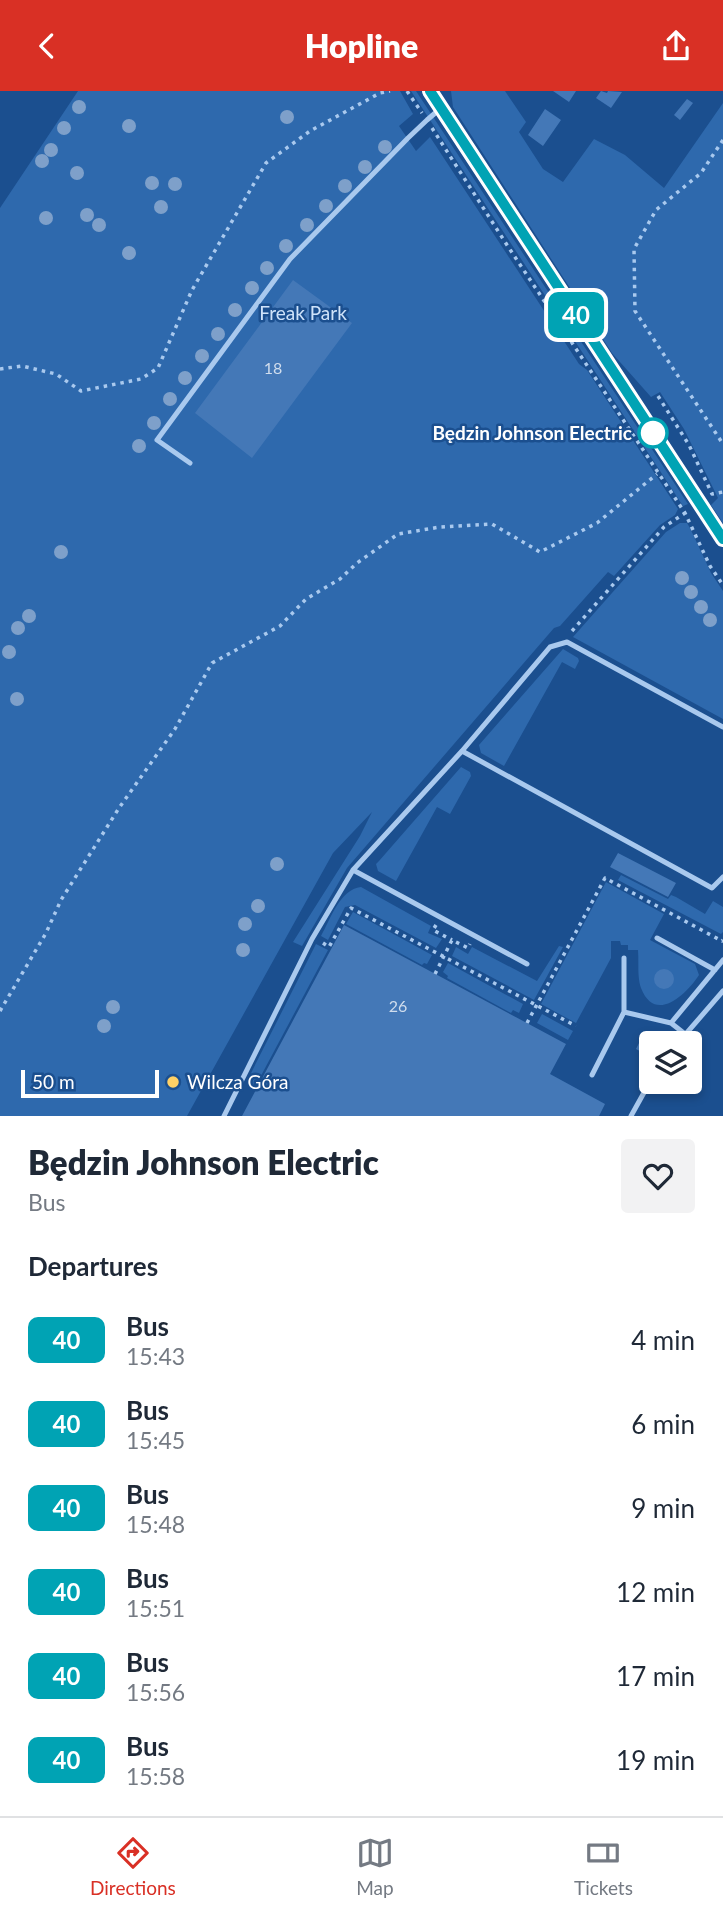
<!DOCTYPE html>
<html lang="en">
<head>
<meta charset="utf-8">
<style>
	body { margin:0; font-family:Lato,sans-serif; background:#f2f2f3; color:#1f2937; height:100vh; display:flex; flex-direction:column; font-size:26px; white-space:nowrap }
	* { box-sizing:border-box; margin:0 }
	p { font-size:23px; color:#747a83 }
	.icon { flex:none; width:38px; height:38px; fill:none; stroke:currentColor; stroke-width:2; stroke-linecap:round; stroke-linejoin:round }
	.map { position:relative; height:1025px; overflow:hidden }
	.details { display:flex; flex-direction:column; background:#fff; flex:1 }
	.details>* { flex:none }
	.badge { padding:0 14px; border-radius:10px; font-size:24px; line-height:46px }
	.controls { position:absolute; left:639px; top:940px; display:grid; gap:14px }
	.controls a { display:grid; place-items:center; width:63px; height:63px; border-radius:7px; background:#fff; box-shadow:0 4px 10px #0003; font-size:35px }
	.scale { position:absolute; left:21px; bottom:18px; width:138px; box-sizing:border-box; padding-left:7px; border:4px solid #fff; border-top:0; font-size:19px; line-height:24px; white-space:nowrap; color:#fff; -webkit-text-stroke:5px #1b4f8f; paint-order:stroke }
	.map>.badge { position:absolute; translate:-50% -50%; box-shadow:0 0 0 4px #fff }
	h2 { padding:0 28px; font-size:26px; line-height:63px }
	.round { display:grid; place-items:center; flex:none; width:74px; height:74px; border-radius:7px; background:#f2f2f3 }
	.overview { display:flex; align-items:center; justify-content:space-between; height:119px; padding:0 28px }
	h1 { font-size:33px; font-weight:800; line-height:52px }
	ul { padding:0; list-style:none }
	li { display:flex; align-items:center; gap:21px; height:84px; padding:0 28px }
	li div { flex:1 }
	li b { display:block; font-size:26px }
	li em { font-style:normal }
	li .badge { min-width:77px; font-weight:700; text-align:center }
	header { display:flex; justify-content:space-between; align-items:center; height:91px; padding:0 28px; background:#d93025; color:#fff; font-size:32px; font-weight:800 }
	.tabs { display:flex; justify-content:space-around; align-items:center; height:98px; border-top:2px solid #e0e1e3; background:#fff; font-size:19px; color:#747a83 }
	.tabs a { display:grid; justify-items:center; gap:4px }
	.tabs .on { color:#d93025 }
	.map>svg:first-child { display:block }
	.green { fill:#2e69ad }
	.building { fill:#4478b7 }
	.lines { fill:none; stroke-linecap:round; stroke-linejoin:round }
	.path { stroke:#a9c9ee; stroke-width:3.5; stroke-dasharray:3.5 5; stroke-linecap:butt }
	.service { stroke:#a9c9ee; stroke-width:5 }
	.minor { stroke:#a9c9ee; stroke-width:7 }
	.tree { fill:#7ea0ca }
	.line-casing { stroke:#fff; stroke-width:16 }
	.line { stroke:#00a3b4; stroke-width:10 }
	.stop-dot { fill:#fff; stroke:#00a3b4; stroke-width:3.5 }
	.poi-dot { fill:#ffd166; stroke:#1b4f8f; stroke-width:2.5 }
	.labels { text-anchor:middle; stroke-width:5; stroke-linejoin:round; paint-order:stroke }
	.number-label { font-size:16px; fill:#d0dded }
	.park-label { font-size:19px; fill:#cfe3fa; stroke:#1b4f8f }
	.stop-label { font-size:19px; font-weight:bold; fill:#fff; stroke:#1b4f8f; text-anchor:end }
	.poi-label { font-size:19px; fill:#fff; stroke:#1b4f8f; text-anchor:start }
</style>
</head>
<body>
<header><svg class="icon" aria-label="back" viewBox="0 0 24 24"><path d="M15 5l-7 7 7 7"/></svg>Hopline<svg class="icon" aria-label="share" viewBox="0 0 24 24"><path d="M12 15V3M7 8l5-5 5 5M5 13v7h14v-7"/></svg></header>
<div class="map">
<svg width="723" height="1025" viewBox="0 0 723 1025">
	<rect width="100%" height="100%" fill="#1b4f8f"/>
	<path class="green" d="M78 0H400L413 23 399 35 416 60 430 46 579 273 587 279 678 418 675 424 660 434 614 485 608 481 560 535 554 537 347 777 302 855 293 851 360 745 372 721 333 762 187 1025H0V117Z
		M411 0H416L688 413 683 415Z
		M451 0H505L526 31 519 41 543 78 563 91 594 48 625 64 664 97 723 12V432L711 414 718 407 684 338 660 301 651 306 612 262 453 16Z
		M680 432H687L690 437 711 482 723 500V628L573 546 666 441Z
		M563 558 578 567 579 570 575 578 562 571 504 675 481 662 479 654Z
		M461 676 470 681 471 685 450 723 437 716 396 790 378 780 376 773 379 770Z
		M621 784 668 808 671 804 676 806 705 823 713 810 723 816V841L721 843 618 789Z
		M606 791 664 823 650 849 695 873 699 884C686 904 655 933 641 897 637 886 639 871 638 859H628V854H621L620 850H611V867L576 932 541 913Z
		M361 796 431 835 428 842 442 848 436 857 355 814 345 816 328 849 321 845C330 829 340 798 361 796Z
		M353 821 432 864 427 873 424 872 422 874 346 833Z
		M316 853 328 859 255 996 247 990Z
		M559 855 563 856 534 909 452 865 456 856 468 863 472 856 537 890Z
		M448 872 523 913 519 922 513 919 511 922 447 887 448 885 443 881Z
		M542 923 573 940 568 949 537 932Z"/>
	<path class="building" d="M553 0H576L569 11Z
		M601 0 607 2 608 0 622 1 611 17 596 7Z
		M687 8 693 12 680 29 674 24Z
		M545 18 561 29 543 55 528 44Z
		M293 189 352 232 252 367 195 322Z
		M618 762 676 792 668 806 610 776Z
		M344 834 566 953 550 983 605 1013 599 1025H242Z
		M654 888a10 10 0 1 1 20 0a10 10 0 1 1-20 0Z
		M639 952 651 959V966L636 958Z"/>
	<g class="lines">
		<path class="path" d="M407 0 422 22
			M432 37 507 154 685 422 710 475 723 494
			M723 49 701 82 656 119 634 158 635 220 723 353
			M0 278 22 275 56 283 81 300 141 288 158 277 192 199 266 72 310 40 380 2 390 0
			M658 305 689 354 712 403 723 401
			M572 540 664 436 685 422
			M436 834 433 839 452 849
			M323 852 329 856 351 817 576 935
			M435 883 452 849 468 857 470 853
			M0 920 46 842 61 809 119 717 175 638 212 572 280 535 306 508 340 488 357 472 398 443 440 436 492 433 540 461 597 432 657 383
			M527 932 605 787 722 850 723 849"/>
		<path class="service" d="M190 372 157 349 290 168 408 47 427 29 441 17
			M723 636 567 551 550 556 462 660 712 797 723 786
			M462 660 353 779 527 873
			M657 847 715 879
			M624 867V921L671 932 685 943
			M671 932 723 869
			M678 952 723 900
			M592 984 624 921
			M224 1025 312 848 353 779
			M631 1025 651 989"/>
		<path class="minor" d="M430 0 723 448"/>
	</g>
	<g class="tree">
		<circle cx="79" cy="16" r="7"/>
		<circle cx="287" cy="26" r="7"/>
		<circle cx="129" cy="35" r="7"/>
		<circle cx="64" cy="37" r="7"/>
		<circle cx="385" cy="56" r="7"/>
		<circle cx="51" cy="59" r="7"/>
		<circle cx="42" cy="70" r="7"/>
		<circle cx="365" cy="76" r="7"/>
		<circle cx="77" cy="82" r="7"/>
		<circle cx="152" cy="92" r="7"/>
		<circle cx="175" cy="93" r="7"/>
		<circle cx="345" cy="95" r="7"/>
		<circle cx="326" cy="115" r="7"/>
		<circle cx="161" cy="116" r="7"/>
		<circle cx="87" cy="124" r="7"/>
		<circle cx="46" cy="127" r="7"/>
		<circle cx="99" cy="134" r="7"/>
		<circle cx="307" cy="134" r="7"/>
		<circle cx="286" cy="155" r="7"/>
		<circle cx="129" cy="162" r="7"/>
		<circle cx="267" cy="177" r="7"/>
		<circle cx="252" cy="197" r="7"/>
		<circle cx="235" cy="219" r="7"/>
		<circle cx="218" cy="243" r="7"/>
		<circle cx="202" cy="265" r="7"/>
		<circle cx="185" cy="287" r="7"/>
		<circle cx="170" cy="308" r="7"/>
		<circle cx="154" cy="332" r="7"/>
		<circle cx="139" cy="355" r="7"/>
		<circle cx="61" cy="461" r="7"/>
		<circle cx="682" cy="487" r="7"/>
		<circle cx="691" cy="501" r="7"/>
		<circle cx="701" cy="516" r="7"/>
		<circle cx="29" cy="525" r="7"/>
		<circle cx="710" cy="529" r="7"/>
		<circle cx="18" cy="537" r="7"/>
		<circle cx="9" cy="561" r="7"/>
		<circle cx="17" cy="608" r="7"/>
		<circle cx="277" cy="773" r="7"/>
		<circle cx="258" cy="815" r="7"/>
		<circle cx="245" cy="833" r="7"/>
		<circle cx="243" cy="859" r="7"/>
		<circle cx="113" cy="916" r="7"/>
		<circle cx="104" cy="935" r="7"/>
	</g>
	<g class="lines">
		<g class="line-casing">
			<path id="line" d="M430 0 723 448"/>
		</g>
		<use href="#line" class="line"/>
	</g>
	<circle class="stop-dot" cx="653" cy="342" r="14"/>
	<circle class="poi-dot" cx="173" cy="991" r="7"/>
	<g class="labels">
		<g class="number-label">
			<text x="273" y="283">18</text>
			<text x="398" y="921">26</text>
		</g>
		<g class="park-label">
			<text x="303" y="229">Freak Park</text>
		</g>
		<g class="stop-label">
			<text x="632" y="349">Będzin Johnson Electric</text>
		</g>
		<g class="poi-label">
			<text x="187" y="998">Wilcza Góra</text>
		</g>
	</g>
</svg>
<div class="controls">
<a><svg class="icon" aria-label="layers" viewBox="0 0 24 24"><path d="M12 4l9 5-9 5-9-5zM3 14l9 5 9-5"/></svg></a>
</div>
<div class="scale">50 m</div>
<b class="badge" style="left:576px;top:224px;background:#00a3b4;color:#fff">40</b>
</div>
<section class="details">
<div class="overview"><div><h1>Będzin Johnson Electric</h1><p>Bus</p></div><a class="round"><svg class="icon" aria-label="heart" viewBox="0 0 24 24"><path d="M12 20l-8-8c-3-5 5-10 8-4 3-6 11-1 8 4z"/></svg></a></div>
<h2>Departures</h2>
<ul>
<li><span class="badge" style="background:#00a3b4;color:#fff">40</span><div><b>Bus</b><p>15:43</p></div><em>4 min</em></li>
<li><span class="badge" style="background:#00a3b4;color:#fff">40</span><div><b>Bus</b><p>15:45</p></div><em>6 min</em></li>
<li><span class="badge" style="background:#00a3b4;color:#fff">40</span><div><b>Bus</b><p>15:48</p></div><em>9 min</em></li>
<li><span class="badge" style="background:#00a3b4;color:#fff">40</span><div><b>Bus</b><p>15:51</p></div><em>12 min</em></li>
<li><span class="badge" style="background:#00a3b4;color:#fff">40</span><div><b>Bus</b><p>15:56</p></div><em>17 min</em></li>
<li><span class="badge" style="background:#00a3b4;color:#fff">40</span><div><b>Bus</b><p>15:58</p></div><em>19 min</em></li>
</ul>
</section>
<nav class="tabs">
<a class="on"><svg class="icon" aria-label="directions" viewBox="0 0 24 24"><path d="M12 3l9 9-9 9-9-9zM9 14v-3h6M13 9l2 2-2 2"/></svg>Directions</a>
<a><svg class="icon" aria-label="map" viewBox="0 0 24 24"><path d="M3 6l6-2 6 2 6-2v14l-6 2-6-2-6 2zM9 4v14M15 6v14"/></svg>Map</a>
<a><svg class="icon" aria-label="tickets" viewBox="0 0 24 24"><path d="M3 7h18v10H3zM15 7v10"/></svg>Tickets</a>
</nav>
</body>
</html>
